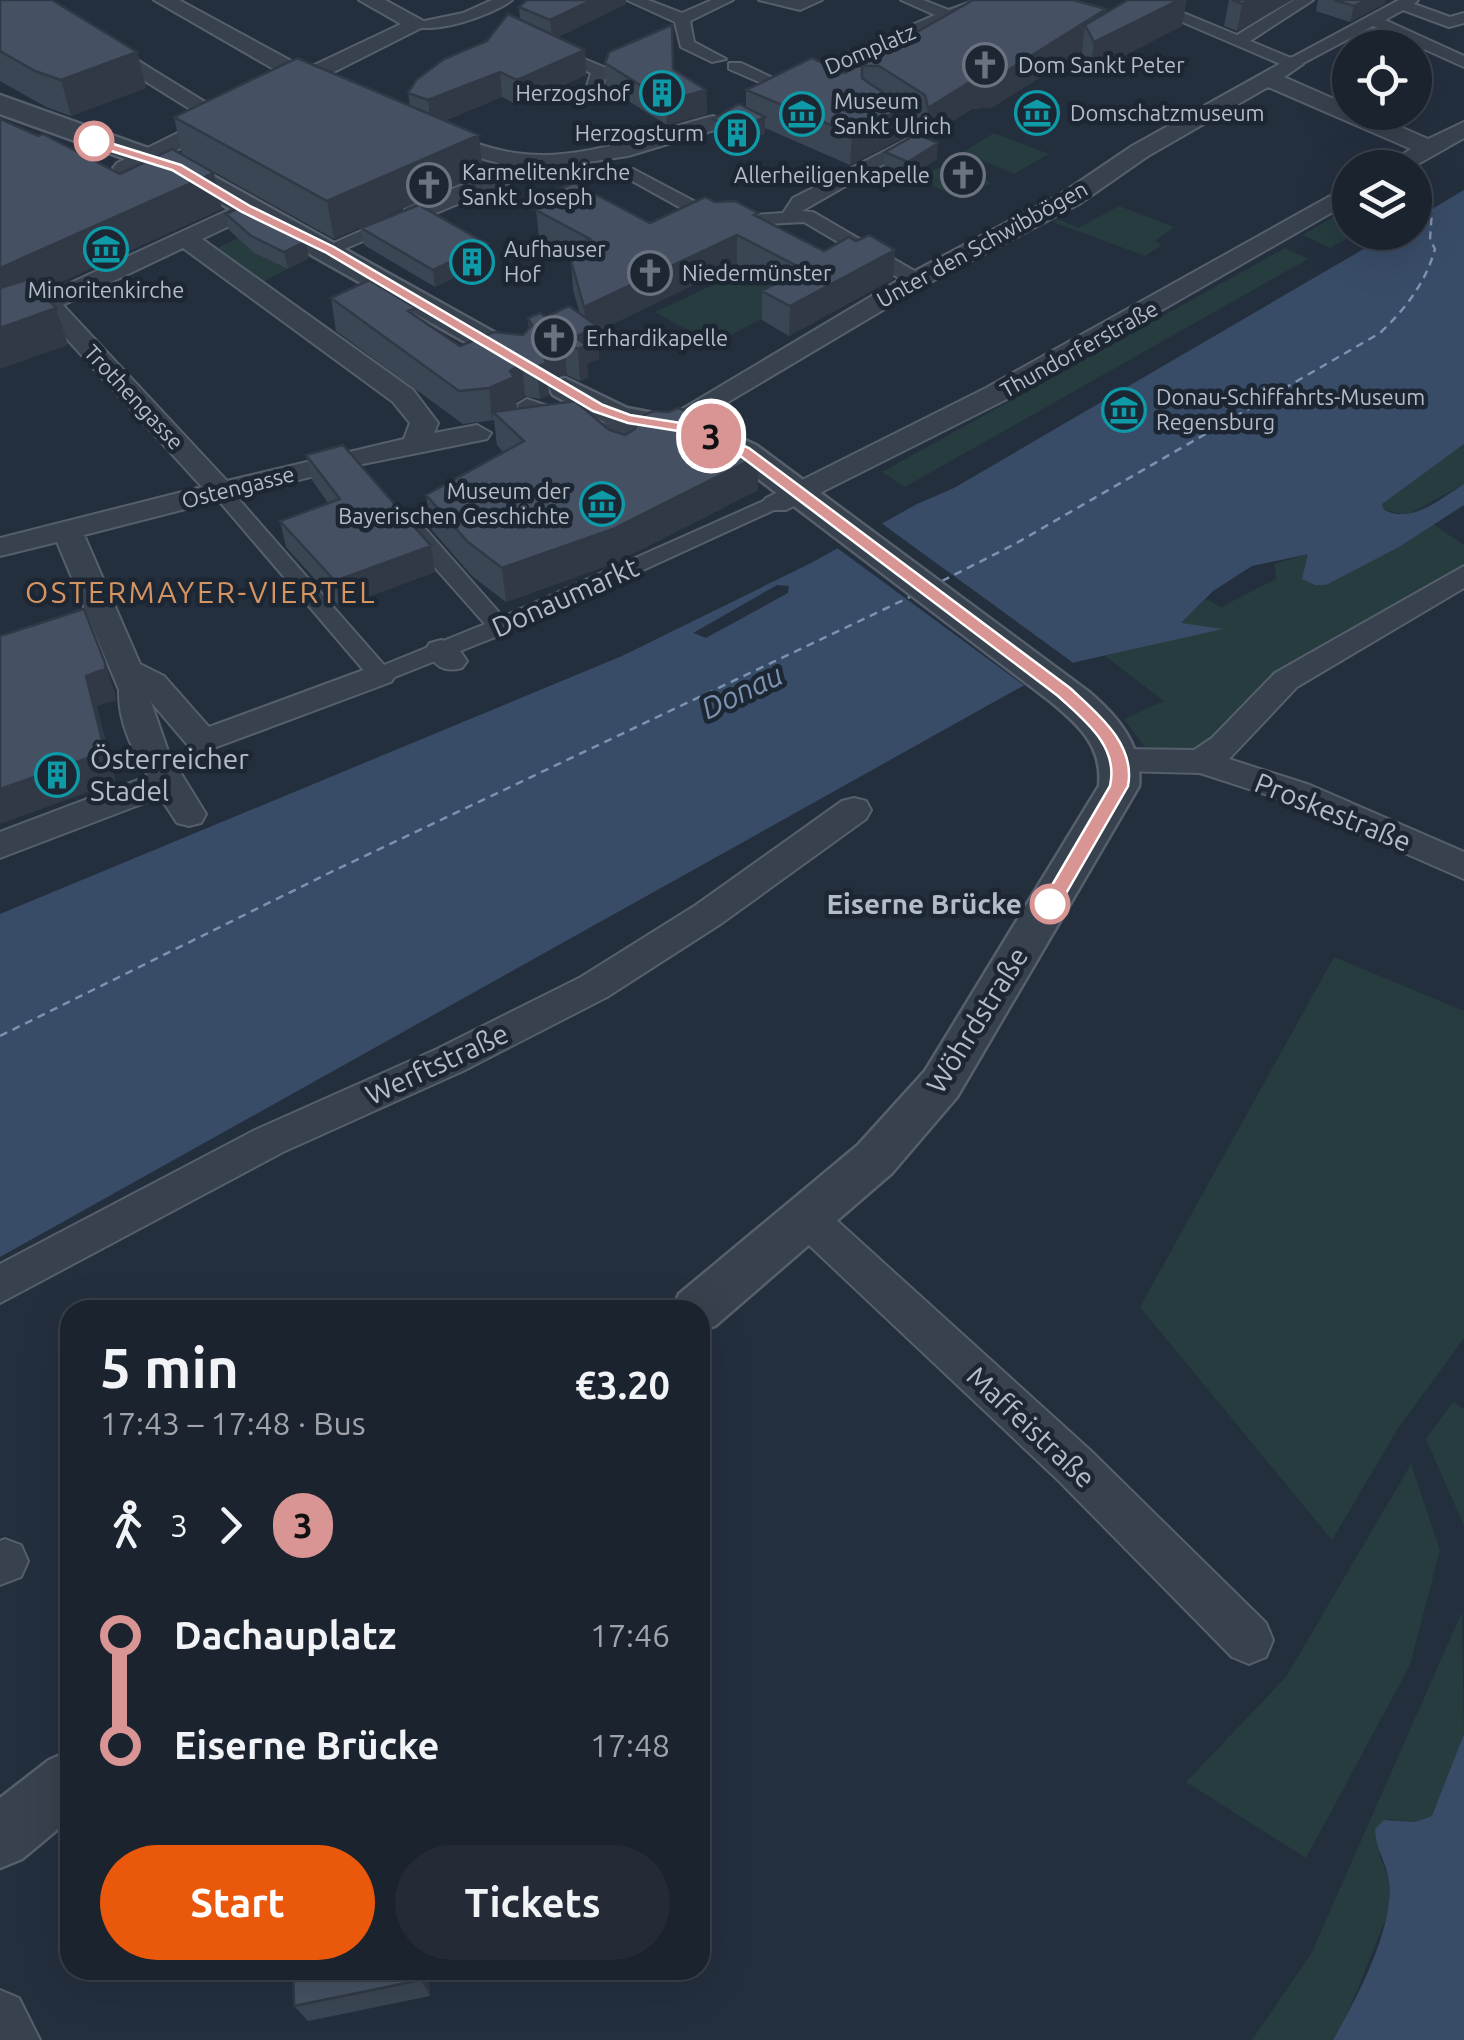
<!DOCTYPE html>
<html lang="en">
<head>
<meta charset="utf-8">
<style>
	body { margin:0; font-family:Ubuntu,sans-serif; background:#242b36; color:#f1f3f6; height:100vh; display:flex; flex-direction:column; font-size:38px; white-space:nowrap }
	* { box-sizing:border-box; margin:0 }
	p { font-size:32px; color:#a0a4aa }
	.icon { flex:none; width:55px; height:55px; fill:none; stroke:currentColor; stroke-width:2; stroke-linecap:round; stroke-linejoin:round }
	.map { position:relative; flex:1; overflow:hidden }
	.side { position:absolute; left:60px; top:1300px; width:650px; height:680px; display:flex; flex-direction:column; background:#1b232e; border-radius:30px; box-shadow:0 10px 40px #0002,0 0 0 2px #39404a }
	.side>* { flex:none }
	.badge { padding:0 20px; border-radius:32px; font-size:35px; line-height:65px }
	.tools { position:absolute; left:1332px; top:30px; display:grid; gap:20px }
	.tools a { display:grid; place-items:center; width:100px; height:100px; border-radius:50%; background:#1b232e; box-shadow:0 10px 40px #0002,0 0 0 2px #39404a; font-size:50px }
	.map>.badge { position:absolute; translate:-50% -50%; box-shadow:0 0 0 5px #fff }
	.legs { display:flex; align-items:center; gap:15px; height:110px; padding:0 40px; font-size:32px }
	.legs p { margin-inline-start:auto }
	.headline { display:flex; align-items:center; justify-content:space-between; height:170px; padding:0 40px }
	h1 { font-size:55px; font-weight:600; line-height:75px }
	.cta { display:flex; gap:20px; margin-top:auto; padding:20px 40px }
	.cta a { flex:1; height:115px; border-radius:60px; background:#ea580c; color:#fff; font-size:40px; font-weight:600; line-height:115px; text-align:center }
	.cta a+a { background:#242b36; color:#f1f3f6 }
	ul { padding:0 40px; list-style:none }
	li { display:flex; align-items:center; gap:35px; height:110px; font-size:38px }
	li i { display:grid; place-items:center; width:15px; height:100%; margin:0 12px; background:currentColor }
	li i::after { content:''; width:25px; height:25px; margin:-12px; border:8px solid; border-radius:50%; background:#1b232e }
	li p { margin-inline-start:auto }
	li:first-child i { background:linear-gradient(#0000 50%,currentColor 0) }
	li:last-child i { background:linear-gradient(currentColor 50%,#0000 0) }
	.map>svg:first-child { display:block }
	.green { fill:#263c3f }
	.water { fill:#394c67 }
	.pier { fill:#242f3e }
	.lines { fill:none; stroke-linecap:round; stroke-linejoin:round }
	.ferry { stroke:#7c92b1; stroke-width:2.5; stroke-dasharray:8 6; stroke-linecap:butt }
	.pedestrian-casing { stroke:#565f6c; stroke-width:4 }
	.minor-casing { stroke:#565f6c; stroke-width:4 }
	.tertiary-casing { stroke:#565f6c; stroke-width:5 }
	.pedestrian { fill:#38414e; fill-rule:evenodd }
	.minor { fill:#38414e; fill-rule:evenodd }
	.tertiary { fill:#38414e; fill-rule:evenodd }
	.wall { fill:#3b4654 }
	.shaded-wall { fill:#303945 }
	.building { fill:#455162; stroke:#303945; stroke-width:2.5 }
	.line-1 { fill:#d99594; stroke:#fff; stroke-width:2.5 }
	.stop-1-dot { fill:#fff; stroke:#d99594; stroke-width:5 }
	.labels { text-anchor:middle; stroke-width:9; stroke-linejoin:round; paint-order:stroke }
	.far-street-label { font-size:22px; fill:#b4bcc9; stroke:#1d2633 }
	.far-poi-label { font-size:22px; fill:#b4bcc9; stroke:#1d2633; text-anchor:start }
	.street-label { font-size:28px; fill:#b4bcc9; stroke:#1d2633 }
	.poi-label { font-size:28px; fill:#b4bcc9; stroke:#1d2633; text-anchor:start }
	.stop-label { font-size:28px; font-weight:bold; fill:#b4bcc9; stroke:#1d2633; text-anchor:end }
	.neighbourhood-label { font-size:30px; letter-spacing:2.5px; fill:#d59563; stroke:#1d2633 }
	.water-label { font-size:30px; font-style:italic; fill:#7c92b1; stroke:#1d2633 }
</style>
</head>
<body>
<div class="map">
<svg width="1464" height="2040" viewBox="0 0 1464 2040">
	<rect width="100%" height="100%" fill="#242f3e"/>
	<path class="green" d="M994 133 1049 154 1014 174 963 152Z
		M947 164 961 170 951 172 954 180 971 181 974 175 991 183 961 199 916 178Z
		M1119 206 1174 227 1155 241 1162 245 1145 256 1053 222 1058 219 1078 228Z
		M1350 207V232L1357 233 1330 248 1302 235Z
		M238 238 254 253 288 269 259 284 213 250Z
		M1285 248 1308 259 905 487 882 472Z
		M747 269 802 298 713 344 655 312Z
		M1464 444V484L1407 515 1384 510 1382 503Z
		M1433 524 1464 545V575L1286 680 1224 746 1155 761 1124 719 1164 701 1105 656 1219 629 1180 624 1206 599 1221 607 1276 579 1275 564 1309 553 1304 573 1399 547Z
		M1334 957 1464 1011V1338L1399 1427 1332 1540 1140 1307Z
		M1453 1402 1464 1409V1526L1426 1439Z
		M1411 1464 1440 1550 1410 1665 1306 1858 1186 1782 1286 1677Z
		M1462 1612 1464 1734 1432 1817 1415 1822 1388 1819 1379 1854 1389 1878V1911L1348 2013 1333 2040H1252L1311 1954Z"/>
	<path class="water" d="M1464 190V444L1382 504 1384 510C1413 524 1440 499 1464 484V505L1399 547 1326 585H1315L1302 579 1308 554 1252 566 1213 591 1181 623 1223 629 1076 662 1019 688 0 1257V914L622 656 811 563 917 504 954 488 1391 233 1415 232V219Z
		M1464 1734V2040H1333C1356 2000 1395 1927 1389 1881 1387 1863 1375 1848 1375 1829L1384 1820 1415 1822 1432 1816Z"/>
	<path class="pier" d="M877 520 1079 667 1029 689 833 545Z
		M777 585 789 586 788 593 706 638 693 633Z"/>
	<g class="lines">
		<path class="ferry" d="M942 581 1015 544 1380 333C1406 308 1425 284 1435 249L1430 240 1432 209
			M0 1036 327 874 912 596"/>
		<g class="pedestrian-casing">
			<path id="pedestrian" d="M492 0H512C493 15 430 37 410 24L463 13Z
				M627 0H648L682 13 712 0H733L690 21 694 42 726 59 712 62 681 47 675 22Z
				M759 0H822L800 10Z
				M901 0H923L949 10 976 0H1013L954 18 804 83H792V77L935 15Z
				M1131 0H1152L1237 35 1294 0H1313L1250 41 1291 58 1399 0H1418L1414 4 1450 17 1464 13V23L1449 27 1403 10 1385 20 1464 56V67L1373 26 1292 69Z
				M546 48H558L606 68 608 71 599 95 585 92 591 73 546 54Z
				M729 63H741L792 87 778 90 729 69Z
				M868 102H880L921 128 922 142 802 211 813 212 923 276V284H909L804 222 715 227 618 173 633 169 724 217 783 213 793 198 906 140V134L868 110Z
				M395 216 404 221 401 225 335 253H323L320 249Z
				M527 399 594 422 664 429 674 435 664 441 594 434 553 423 520 409 517 405Z
				M221 485 228 487 384 665 485 624 400 528 397 523 400 518H416L503 617 768 499H784L787 504 508 632 380 683 372 680 214 495 210 491Z"/>
		</g>
		<g class="minor-casing">
			<path id="minor" d="M15 0H40L234 120 133 173H117L113 168 117 163 206 119Z
				M154 0H179L306 69 401 24 359 0H385L429 24 322 78 335 88 332 93 324 95 307 88 290 96 279 89 291 79Z
				M1292 57 1303 64 1284 77 1350 106V112H1366L1428 139 1464 122V138L1411 168H1382L1411 149 1268 87 1148 156 1079 204 925 285 681 430 671 432 657 424 907 275 1061 194 1132 146Z
				M713 116 724 123 721 128 628 156 542 169 424 218H406L403 213 406 208 508 166 425 142 421 137 425 132 433 130C461 137 487 149 515 153 584 163 648 132 713 116Z
				M1350 185V202L1005 400 786 510H766L761 504 766 498 986 388Z
				M246 202 255 204 258 209 255 214 202 239 413 390 438 423 434 433 477 425 491 433 487 439 353 466 84 535 140 664 164 676 209 727 369 668 380 664 391 668 396 675 391 682 203 752 191 749 151 702 169 754 206 814 201 823 189 826 177 823 160 797 0 858V832L148 776C132 749 118 722 119 690L57 542 0 556V538L202 487 34 303 38 298ZM183 248 393 402 410 423 404 439 227 481 63 305Z
				M1464 566V588L1297 687 1229 759 1310 785 1464 852V879L1286 801 1200 773 1121 771 1109 768 1104 760 1109 752 1121 749 1194 750 1212 738 1275 673Z
				M441 640C454 643 460 650 467 661L462 668C444 673 435 666 425 650L430 643Z
				M854 798 866 801 871 810 866 819 722 923 607 997 463 1071 283 1152 0 1303V1264L255 1130 437 1049 581 977 696 905 842 801Z
				M808 1202 822 1207 1091 1451 1266 1623 1273 1640 1266 1657 1249 1664 1232 1657 1059 1481 794 1231 788 1219 794 1207Z
				M5 1539 21 1545 28 1561 21 1577 0 1585V1541Z
				M0 1990 19 1998 40 2040H0Z"/>
		</g>
		<g class="tertiary-casing">
			<path id="tertiary" d="M0 95 190 163 526 350 531 357 526 364H504L170 175 0 114Z
				M565 378 627 408 706 423 756 445 1089 692C1118 717 1143 746 1139 786L957 1097 892 1173 715 1326 700 1331V1310H672L679 1294 858 1145 925 1071 1099 786C1103 746 1079 725 1050 701L732 459 685 438 606 423 553 395 549 388 553 381Z
				M70 1751V1819L22 1859 0 1868V1798L49 1760Z"/>
		</g>
		<use href="#pedestrian" class="pedestrian"/>
		<use href="#minor" class="minor"/>
		<use href="#tertiary" class="tertiary"/>
	</g>
	<path class="wall" d="M0 0 137 52 146 88 71 116 46 107 0 81Z
		M973 0 1105 14 1182 26 1090 73 1081 56 1082 51 993 107 972 109 926 138 937 159 907 178 884 168 885 152 925 138 923 125 904 113 902 138 850 165 765 128V133L737 147 714 135 713 119 746 108V90L845 73Z
		M1229 0H1292L1237 31 1224 26Z
		M1318 0H1385L1384 4 1350 22 1316 11Z
		M626 4 558 37 585 50 586 75 519 106 502 97 444 121 483 173 334 239 182 154 174 117 410 106 408 93 520 19 519 7Z
		M605 63 706 90 707 114 667 125 606 87Z
		M538 198 650 223 715 202 758 217 824 251 856 241 895 250 893 279 789 336 762 320V291L775 284 737 264 598 331 599 359 587 364 588 378 580 381 567 375 552 377 548 383 549 395 540 399 525 396 516 402 517 409 609 430 758 490 615 563 506 602 472 576 431 529 426 495 503 452 497 445 494 420 463 424 336 331 331 298 417 317 460 346 523 335 529 329 528 318 580 314 573 290 571 261 574 259 539 238 536 210 539 208Z
		M226 214 309 258 288 269 254 253 229 230Z
		M361 228 487 244 489 261 435 287 364 245Z
		M306 455 431 546 435 572 340 607 286 547 280 521 328 503 312 480Z
		M293 1970H428L430 1996 308 2021 294 2006Z"/>
	<path class="shaded-wall" d="M592 0H626V4L552 40 550 20Z
		M1179 0H1187L1182 26 1090 73 1094 42 1085 25 1082 51 993 107 972 109 925 138 928 108 975 79 1106 9 1101 38Z
		M1250 0H1292L1237 31 1242 4Z
		M1366 0H1385L1384 4 1350 22 1354 6Z
		M585 50 586 75 519 106 517 80Z
		M137 52 146 88 71 116 61 80Z
		M500 72 502 97 431 126 428 100Z
		M706 90 707 114 667 125 666 101Z
		M904 107 902 138 850 165 852 134Z
		M765 117V133L737 147V130Z
		M479 135 483 173 334 239 327 201Z
		M938 143 937 159 907 178 908 162Z
		M214 173 222 209 0 310V268Z
		M737 235V264L598 331 599 359 587 364 588 378 580 381 578 349 575 337 586 332 584 307Z
		M306 241 309 258 288 269 284 252Z
		M487 244 489 261 435 287 433 270Z
		M895 250 893 279 789 336 790 306Z
		M56 308 68 345 0 369V328Z
		M564 342 567 375 552 377 548 383 549 395 540 399 537 367 543 354 549 345Z
		M522 363 525 396 516 402 517 410 493 412 492 421 489 388Z
		M758 456V490L615 563 506 602 502 568Z
		M431 546 435 572 340 607 335 581Z
		M105 663 115 693 116 700 97 706 116 782 0 824V789L86 676Z
		M420 1970H428L430 1996 421 1980Z"/>
	<path class="building" d="M0 0H52L137 52 61 80 35 71 0 51Z
		M527 0H592L550 20 519 7Z
		M973 0H1073L1106 9 997 77 975 79 928 108 925 95 879 66H862V78L904 107 852 134 746 90 812 58 845 73Z
		M1128 0H1179L1094 42 1085 25Z
		M1232 0H1250L1242 4Z
		M1334 0H1366L1354 6Z
		M508 14 585 50 517 80 500 72 428 100 408 93 416 80 444 59 487 41Z
		M672 25 673 69 706 90 666 101 605 63 609 52Z
		M297 58 479 135 327 201 174 117Z
		M739 104 765 117 737 130 713 119Z
		M0 119 38 136 43 134 120 174 172 149 214 173 0 268Z
		M917 134 938 143 908 162 885 152Z
		M574 183 650 223 705 197 715 202 735 201 758 213 754 215 824 251 849 237 856 241 869 235 895 250 790 306 762 291 803 269 737 235 584 307 571 261 587 255 574 246 590 239 536 210 549 204 538 198Z
		M419 205 487 244 433 270 361 228Z
		M243 206 306 241 284 252 251 236 226 214Z
		M29 279 56 308 0 328V288Z
		M369 280 416 308 408 311 460 346 494 332 523 335 532 325 528 318 540 313 546 317 569 306 597 326 575 337 586 345 578 349 564 342 549 345 543 354 546 363 537 367 522 363 510 371 514 377 489 388 459 391 331 298Z
		M575 401 609 430 625 435 635 429 640 417 653 411 669 412 678 408 702 416 758 456 613 529 502 568 468 542 426 495 524 441 493 412Z
		M343 445 431 546 335 581 280 521 340 499 306 455Z
		M84 609 105 663V669L86 676 105 752 0 789V636Z
		M293 1970H420L421 1980 294 2006Z"/>
	<path class="line-1" d="M94 138 181 165 250 206 334 247 603 405 630 415 700 426 749 448 1070 688C1098 714 1136 744 1128 786L1057 909 1050 911 1041 904 1110 786C1119 746 1085 721 1058 696L739 455 691 433 628 423 593 411 325 252 242 212 172 170 89 144Z"/>
	<defs>
		<g id="church-ring" transform="scale(2.25)"><circle r="9.5" fill="#1d2633" stroke="#6b7280" stroke-width="1.5"/><path d="M-1.2-6h2.4v3.5h3.3v2.4h-3.3V6h-2.4V-.1h-3.3v-2.4h3.3Z" fill="#6b7280"/></g>
		<g id="building-ring" transform="scale(2.25)"><circle r="9.5" fill="#1d2633" stroke="#0f9aa8" stroke-width="1.5"/><path d="M-4-6H4V6H1V3H-1V6H-4ZM-2.5-4.3h1.7v1.8h-1.7ZM.8-4.3h1.7v1.8H.8ZM-2.5-1h1.7V.8h-1.7ZM.8-1h1.7V.8H.8Z" fill="#0f9aa8"/></g>
		<g id="museum-ring" transform="scale(2.25)"><circle r="9.5" fill="#1d2633" stroke="#0f9aa8" stroke-width="1.5"/><path d="M0-6L6-3V-2H-6V-3ZM-5-1h2V3h-2ZM-1-1h2V3h-2ZM3-1h2V3H3ZM-6 4H6V6H-6Z" fill="#0f9aa8"/></g>
	</defs>
	<g fill-rule="evenodd">
		<use href="#church-ring" x="985" y="65"/>
		<use href="#building-ring" x="662" y="93"/>
		<use href="#museum-ring" x="1037" y="113"/>
		<use href="#museum-ring" x="802" y="114"/>
		<use href="#building-ring" x="737" y="133"/>
		<use href="#church-ring" x="963" y="175"/>
		<use href="#church-ring" x="429" y="185"/>
		<use href="#museum-ring" x="106" y="249"/>
		<use href="#building-ring" x="472" y="262"/>
		<use href="#church-ring" x="650" y="273"/>
		<use href="#church-ring" x="554" y="338"/>
		<use href="#museum-ring" x="1124" y="410"/>
		<use href="#museum-ring" x="602" y="504"/>
		<use href="#building-ring" x="57" y="775"/>
	</g>
	<g class="stop-1-dot">
		<circle cx="94" cy="141" r="18"/>
		<circle cx="1050" cy="904" r="18"/>
	</g>
	<g class="labels">
		<g class="far-street-label">
			<text transform="translate(870 49) rotate(-23)" y="8">Domplatz</text>
			<text transform="translate(982 244) rotate(-29)" y="8">Unter den Schwibbögen</text>
			<text transform="translate(1079 349) rotate(-29)" y="8">Thundorferstraße</text>
			<text transform="translate(134 397) rotate(47)" y="8">Trothengasse</text>
			<text transform="translate(238 487) rotate(-14)" y="8">Ostengasse</text>
		</g>
		<g class="far-poi-label">
			<text x="1018" y="73">Dom Sankt Peter</text>
			<text x="630" y="101" text-anchor="end">Herzogshof</text>
			<text x="834" y="109">Museum<tspan x="834" dy="25">Sankt Ulrich</tspan></text>
			<text x="1070" y="121">Domschatzmuseum</text>
			<text x="704" y="141" text-anchor="end">Herzogsturm</text>
			<text x="462" y="180">Karmelitenkirche<tspan x="462" dy="25">Sankt Joseph</tspan></text>
			<text x="930" y="183" text-anchor="end">Allerheiligenkapelle</text>
			<text x="504" y="257">Aufhauser<tspan x="504" dy="25">Hof</tspan></text>
			<text x="682" y="281">Niedermünster</text>
			<text x="106" y="298" text-anchor="middle">Minoritenkirche</text>
			<text x="586" y="346">Erhardikapelle</text>
			<text x="1156" y="405">Donau-Schiffahrts-Museum<tspan x="1156" dy="25">Regensburg</tspan></text>
			<text x="570" y="499" text-anchor="end">Museum der<tspan x="570" dy="25">Bayerischen Geschichte</tspan></text>
		</g>
		<g class="street-label">
			<text transform="translate(565 597) rotate(-24)" y="10">Donaumarkt</text>
			<text transform="translate(1333 812) rotate(22)" y="10">Proskestraße</text>
			<text transform="translate(977 1020) rotate(-58)" y="10">Wöhrdstraße</text>
			<text transform="translate(437 1064) rotate(-25)" y="10">Werftstraße</text>
			<text transform="translate(1031 1427) rotate(43)" y="10">Maffeistraße</text>
		</g>
		<g class="poi-label">
			<text x="90" y="769">Österreicher<tspan x="90" dy="32">Stadel</tspan></text>
		</g>
		<g class="stop-label">
			<text x="1022" y="914">Eiserne Brücke</text>
		</g>
		<g class="neighbourhood-label">
			<text x="201" y="603">OSTERMAYER-VIERTEL</text>
		</g>
		<g class="water-label">
			<text transform="translate(742 692) rotate(-26)" y="10">Donau</text>
		</g>
	</g>
</svg>
<div class="tools">
<a><svg class="icon" aria-label="locate" viewBox="0 0 24 24"><circle cx="12" cy="12" r="6"/><path d="M12 2v4M12 18v4M2 12h4M18 12h4"/></svg></a>
<a><svg class="icon" aria-label="layers" viewBox="0 0 24 24"><path d="M12 4l9 5-9 5-9-5zM3 14l9 5 9-5"/></svg></a>
</div>
<b class="badge" style="left:711px;top:436px;background:#d99594;color:#111">3</b>
<section class="side">
<div class="headline"><div><h1>5 min</h1><p>17:43 – 17:48 · Bus</p></div><b>€3.20</b></div>
<div class="legs"><svg class="icon" aria-label="walk" viewBox="0 0 24 24"><circle cx="13" cy="4" r="2"/><path d="M13 8l-2 6 4 7M11 14l-3 7M7 12l3-4h3l4 4"/></svg>3<svg class="icon" aria-label="forward" viewBox="0 0 24 24"><path d="M9 5l7 7-7 7"/></svg><b class="badge" style="background:#d99594;color:#111">3</b></div>
<ul>
<li><i style="color:#d99594"></i><b>Dachauplatz</b><p>17:46</p></li>
<li><i style="color:#d99594"></i><b>Eiserne Brücke</b><p>17:48</p></li>
</ul>
<div class="cta"><a>Start</a><a>Tickets</a></div>
</section>
</div>
</body>
</html>
